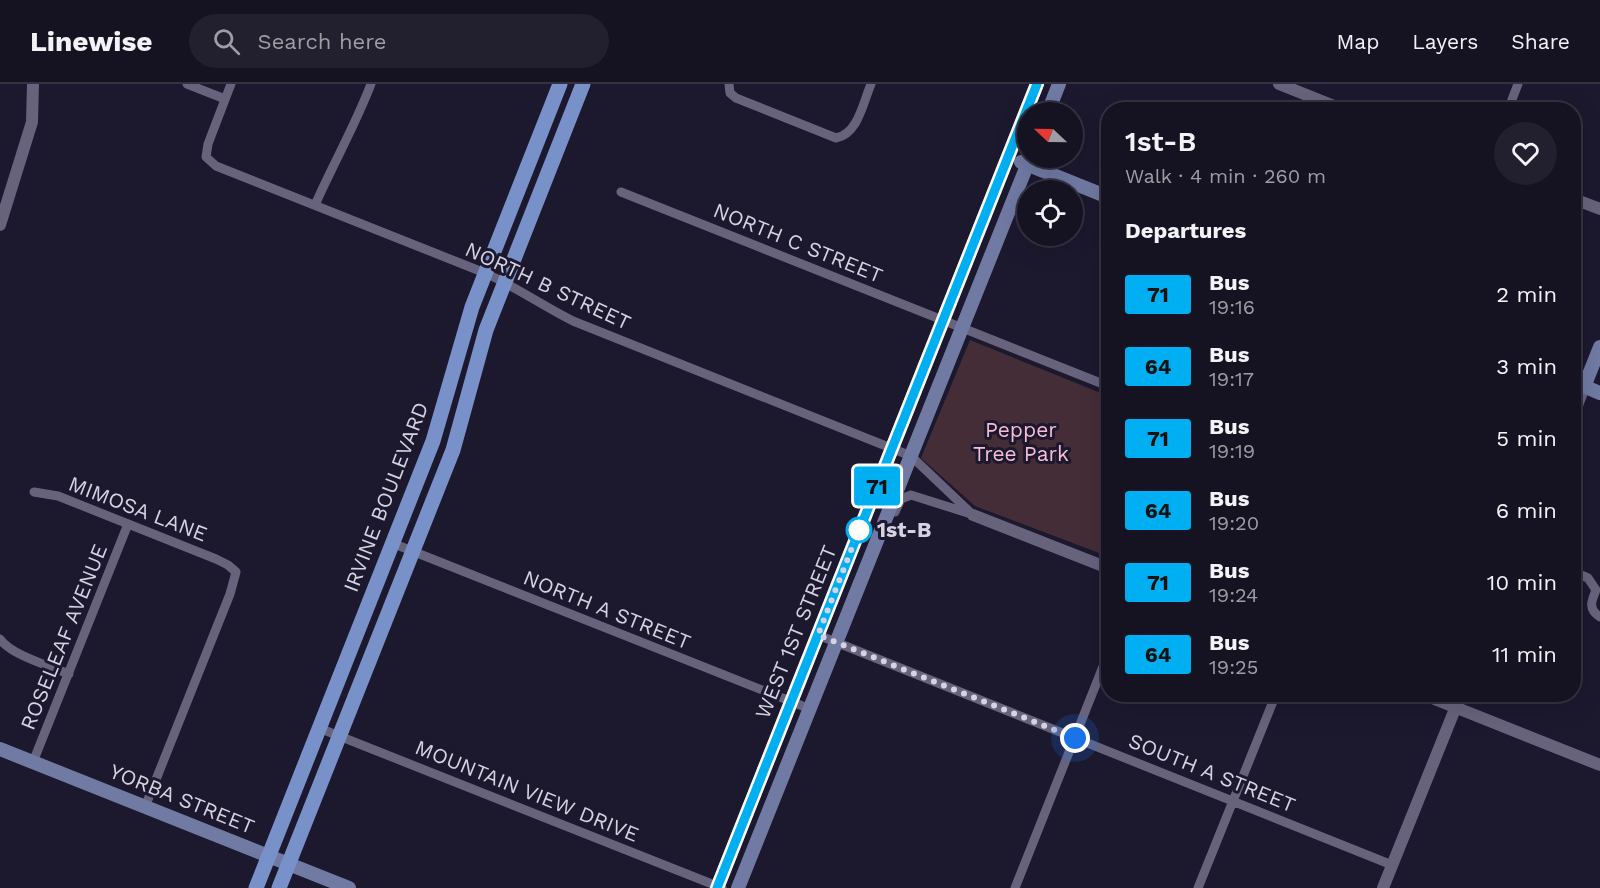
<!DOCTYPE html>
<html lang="en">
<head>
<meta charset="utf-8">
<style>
	body { margin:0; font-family:"Work Sans",sans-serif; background:#22202f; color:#f1f3f6; height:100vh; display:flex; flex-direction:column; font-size:22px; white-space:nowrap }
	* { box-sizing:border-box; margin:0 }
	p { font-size:20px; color:#9d9ea5 }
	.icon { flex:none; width:33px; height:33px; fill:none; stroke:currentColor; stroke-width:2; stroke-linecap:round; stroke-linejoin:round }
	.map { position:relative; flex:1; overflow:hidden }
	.drawer { position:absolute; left:1101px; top:18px; width:480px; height:600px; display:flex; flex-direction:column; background:#151222; border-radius:24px; box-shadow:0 6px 24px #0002,0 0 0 2px #343240 }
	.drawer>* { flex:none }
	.badge { padding:0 12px; border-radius:4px; font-size:21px; line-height:39px }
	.needle { width:39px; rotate:292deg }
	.fabs { position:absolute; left:1017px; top:18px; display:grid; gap:12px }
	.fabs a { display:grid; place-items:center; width:66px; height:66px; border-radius:50%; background:#151222; box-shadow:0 6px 24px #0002,0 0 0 2px #343240; font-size:30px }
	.you { position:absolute; width:30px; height:30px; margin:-15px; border:4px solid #fff; border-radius:50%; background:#1a73e8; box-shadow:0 0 0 9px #1a73e833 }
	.map>.badge { position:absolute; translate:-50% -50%; box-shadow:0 0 0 3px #fff }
	h2 { padding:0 24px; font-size:22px; line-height:54px }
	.round { display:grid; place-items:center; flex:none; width:63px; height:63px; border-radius:32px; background:#22202f }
	.overview { display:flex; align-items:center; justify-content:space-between; height:102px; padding:0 24px }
	h1 { font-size:28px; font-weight:600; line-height:45px }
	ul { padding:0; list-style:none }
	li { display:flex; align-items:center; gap:18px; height:72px; padding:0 24px }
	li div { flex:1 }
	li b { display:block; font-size:22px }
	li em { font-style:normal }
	li .badge { min-width:66px; font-weight:700; text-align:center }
	header { display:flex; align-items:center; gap:36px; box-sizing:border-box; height:84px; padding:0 30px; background:#151222; border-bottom:2px solid #343240 }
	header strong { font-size:28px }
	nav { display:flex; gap:33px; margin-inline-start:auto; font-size:21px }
	.search { width:420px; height:54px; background:#22202f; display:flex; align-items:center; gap:15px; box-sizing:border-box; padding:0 21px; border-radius:33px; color:#9d9ea5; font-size:22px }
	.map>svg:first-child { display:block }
	.green { fill:#452d37 }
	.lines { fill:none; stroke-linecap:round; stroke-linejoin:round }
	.minor { stroke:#67637d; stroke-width:9 }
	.tertiary { stroke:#67637d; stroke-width:12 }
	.secondary { stroke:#707aa3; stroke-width:14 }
	.primary { stroke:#7991c9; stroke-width:15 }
	.line-casing { stroke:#fff; stroke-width:14 }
	.line { stroke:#00aff2; stroke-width:9 }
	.walk { stroke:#d5d3e2; stroke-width:6; stroke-dasharray:0 10.8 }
	.stop-dot { fill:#fff; stroke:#00aff2; stroke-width:3 }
	.labels { text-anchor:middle; stroke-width:6; stroke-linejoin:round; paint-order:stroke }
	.street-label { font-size:21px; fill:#d5d3e2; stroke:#1c182e }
	.park-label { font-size:21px; fill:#f9bcd5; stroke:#1c182e }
	.stop-label { font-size:21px; font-weight:bold; fill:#d5d3e2; stroke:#1c182e; text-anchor:start }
</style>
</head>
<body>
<header>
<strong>Linewise</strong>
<div class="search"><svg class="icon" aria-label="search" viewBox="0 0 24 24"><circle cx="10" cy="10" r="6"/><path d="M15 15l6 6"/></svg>Search here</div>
<nav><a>Map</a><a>Layers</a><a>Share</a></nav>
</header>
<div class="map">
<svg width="1600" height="804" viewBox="0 0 1600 804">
	<rect width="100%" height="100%" fill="#1c182e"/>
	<path class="green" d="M970 256 1108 312V468L1107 472 975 422 921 374Z"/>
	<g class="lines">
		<path class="minor" d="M187 0 225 15
			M231 0 208 60 206 73 216 82 485 189C516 203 543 222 573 237L911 372 973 431
			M729 0 730 9 736 14 836 54C858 50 863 19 871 0
			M1508 26 1518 0
			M621 108 1108 302
			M315 121C333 80 355 42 371 0
			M34 408 58 412 216 475 228 481 236 488 230 510 145 723
			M895 428 901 415 911 411 971 430
			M392 459 810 625
			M1574 488 1588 494 1596 506C1591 518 1588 525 1600 533
			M818 551 1392 781
			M0 555C11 571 50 582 69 590
			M319 644 722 804
			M33 678 128 440
			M1015 804 1108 570
			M1198 804 1276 610"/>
		<path class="tertiary" d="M1279 0 1344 26
			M1574 115 1600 125
			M0 141 32 38 33 0
			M1574 329 1584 303
			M973 431 1108 484
			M1422 610 1600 681
			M1383 804 1461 610"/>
		<path class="secondary" d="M1048 28 1059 0
			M1021 78 1108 113
			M1574 298 1600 309
			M1584 303 1600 263
			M0 665 349 804
			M717 804 1037 0
			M738 804 1030 74"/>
		<path class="primary" d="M256 804 433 357 472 223 560 0
			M279 804 453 366 486 246 583 0"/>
	</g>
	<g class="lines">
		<g class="line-casing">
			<path id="line" d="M717 804 1037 0"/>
		</g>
		<use href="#line" class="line"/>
		<path class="walk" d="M859 446 818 551 1075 654"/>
	</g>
	<circle class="stop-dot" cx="859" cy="446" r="12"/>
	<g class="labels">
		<g class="street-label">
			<text transform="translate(798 159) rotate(22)" y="7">NORTH C STREET</text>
			<text transform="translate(548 202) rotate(25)" y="7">NORTH B STREET</text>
			<text transform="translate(386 413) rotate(-69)" y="7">IRVINE BOULEVARD</text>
			<text transform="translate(138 425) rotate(21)" y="7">MIMOSA LANE</text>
			<text transform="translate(607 526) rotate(22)" y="7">NORTH A STREET</text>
			<text transform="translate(796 548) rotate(-68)" y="7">WEST 1ST STREET</text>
			<text transform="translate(64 553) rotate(-68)" y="7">ROSELEAF AVENUE</text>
			<text transform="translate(1212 689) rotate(22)" y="7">SOUTH A STREET</text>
			<text transform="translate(527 707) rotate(22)" y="7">MOUNTAIN VIEW DRIVE</text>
			<text transform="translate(182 715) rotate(22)" y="7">YORBA STREET</text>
		</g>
		<g class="park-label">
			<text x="1021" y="353">Pepper<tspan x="1021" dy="24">Tree Park</tspan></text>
		</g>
		<g class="stop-label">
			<text x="877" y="453">1st-B</text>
		</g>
	</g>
</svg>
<div class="fabs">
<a><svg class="needle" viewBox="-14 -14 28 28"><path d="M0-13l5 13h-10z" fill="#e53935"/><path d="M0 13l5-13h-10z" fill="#9d9ea5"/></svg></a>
<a><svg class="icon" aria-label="locate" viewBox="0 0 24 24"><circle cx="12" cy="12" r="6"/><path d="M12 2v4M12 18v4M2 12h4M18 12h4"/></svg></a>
</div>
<div class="you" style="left:1075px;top:654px"></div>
<b class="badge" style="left:877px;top:402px;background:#00aff2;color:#111">71</b>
<section class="drawer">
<div class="overview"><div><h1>1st-B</h1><p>Walk · 4 min · 260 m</p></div><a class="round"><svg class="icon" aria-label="heart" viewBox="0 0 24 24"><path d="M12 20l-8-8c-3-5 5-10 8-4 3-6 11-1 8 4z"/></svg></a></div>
<h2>Departures</h2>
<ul>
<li><span class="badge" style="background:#00aff2;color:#111">71</span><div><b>Bus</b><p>19:16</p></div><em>2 min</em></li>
<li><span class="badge" style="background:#00aff2;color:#111">64</span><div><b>Bus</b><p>19:17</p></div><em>3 min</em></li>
<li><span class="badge" style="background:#00aff2;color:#111">71</span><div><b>Bus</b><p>19:19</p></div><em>5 min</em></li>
<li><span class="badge" style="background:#00aff2;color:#111">64</span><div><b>Bus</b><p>19:20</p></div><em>6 min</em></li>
<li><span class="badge" style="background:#00aff2;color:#111">71</span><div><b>Bus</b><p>19:24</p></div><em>10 min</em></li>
<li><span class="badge" style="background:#00aff2;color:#111">64</span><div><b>Bus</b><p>19:25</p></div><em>11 min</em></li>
</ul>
</section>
</div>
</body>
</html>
